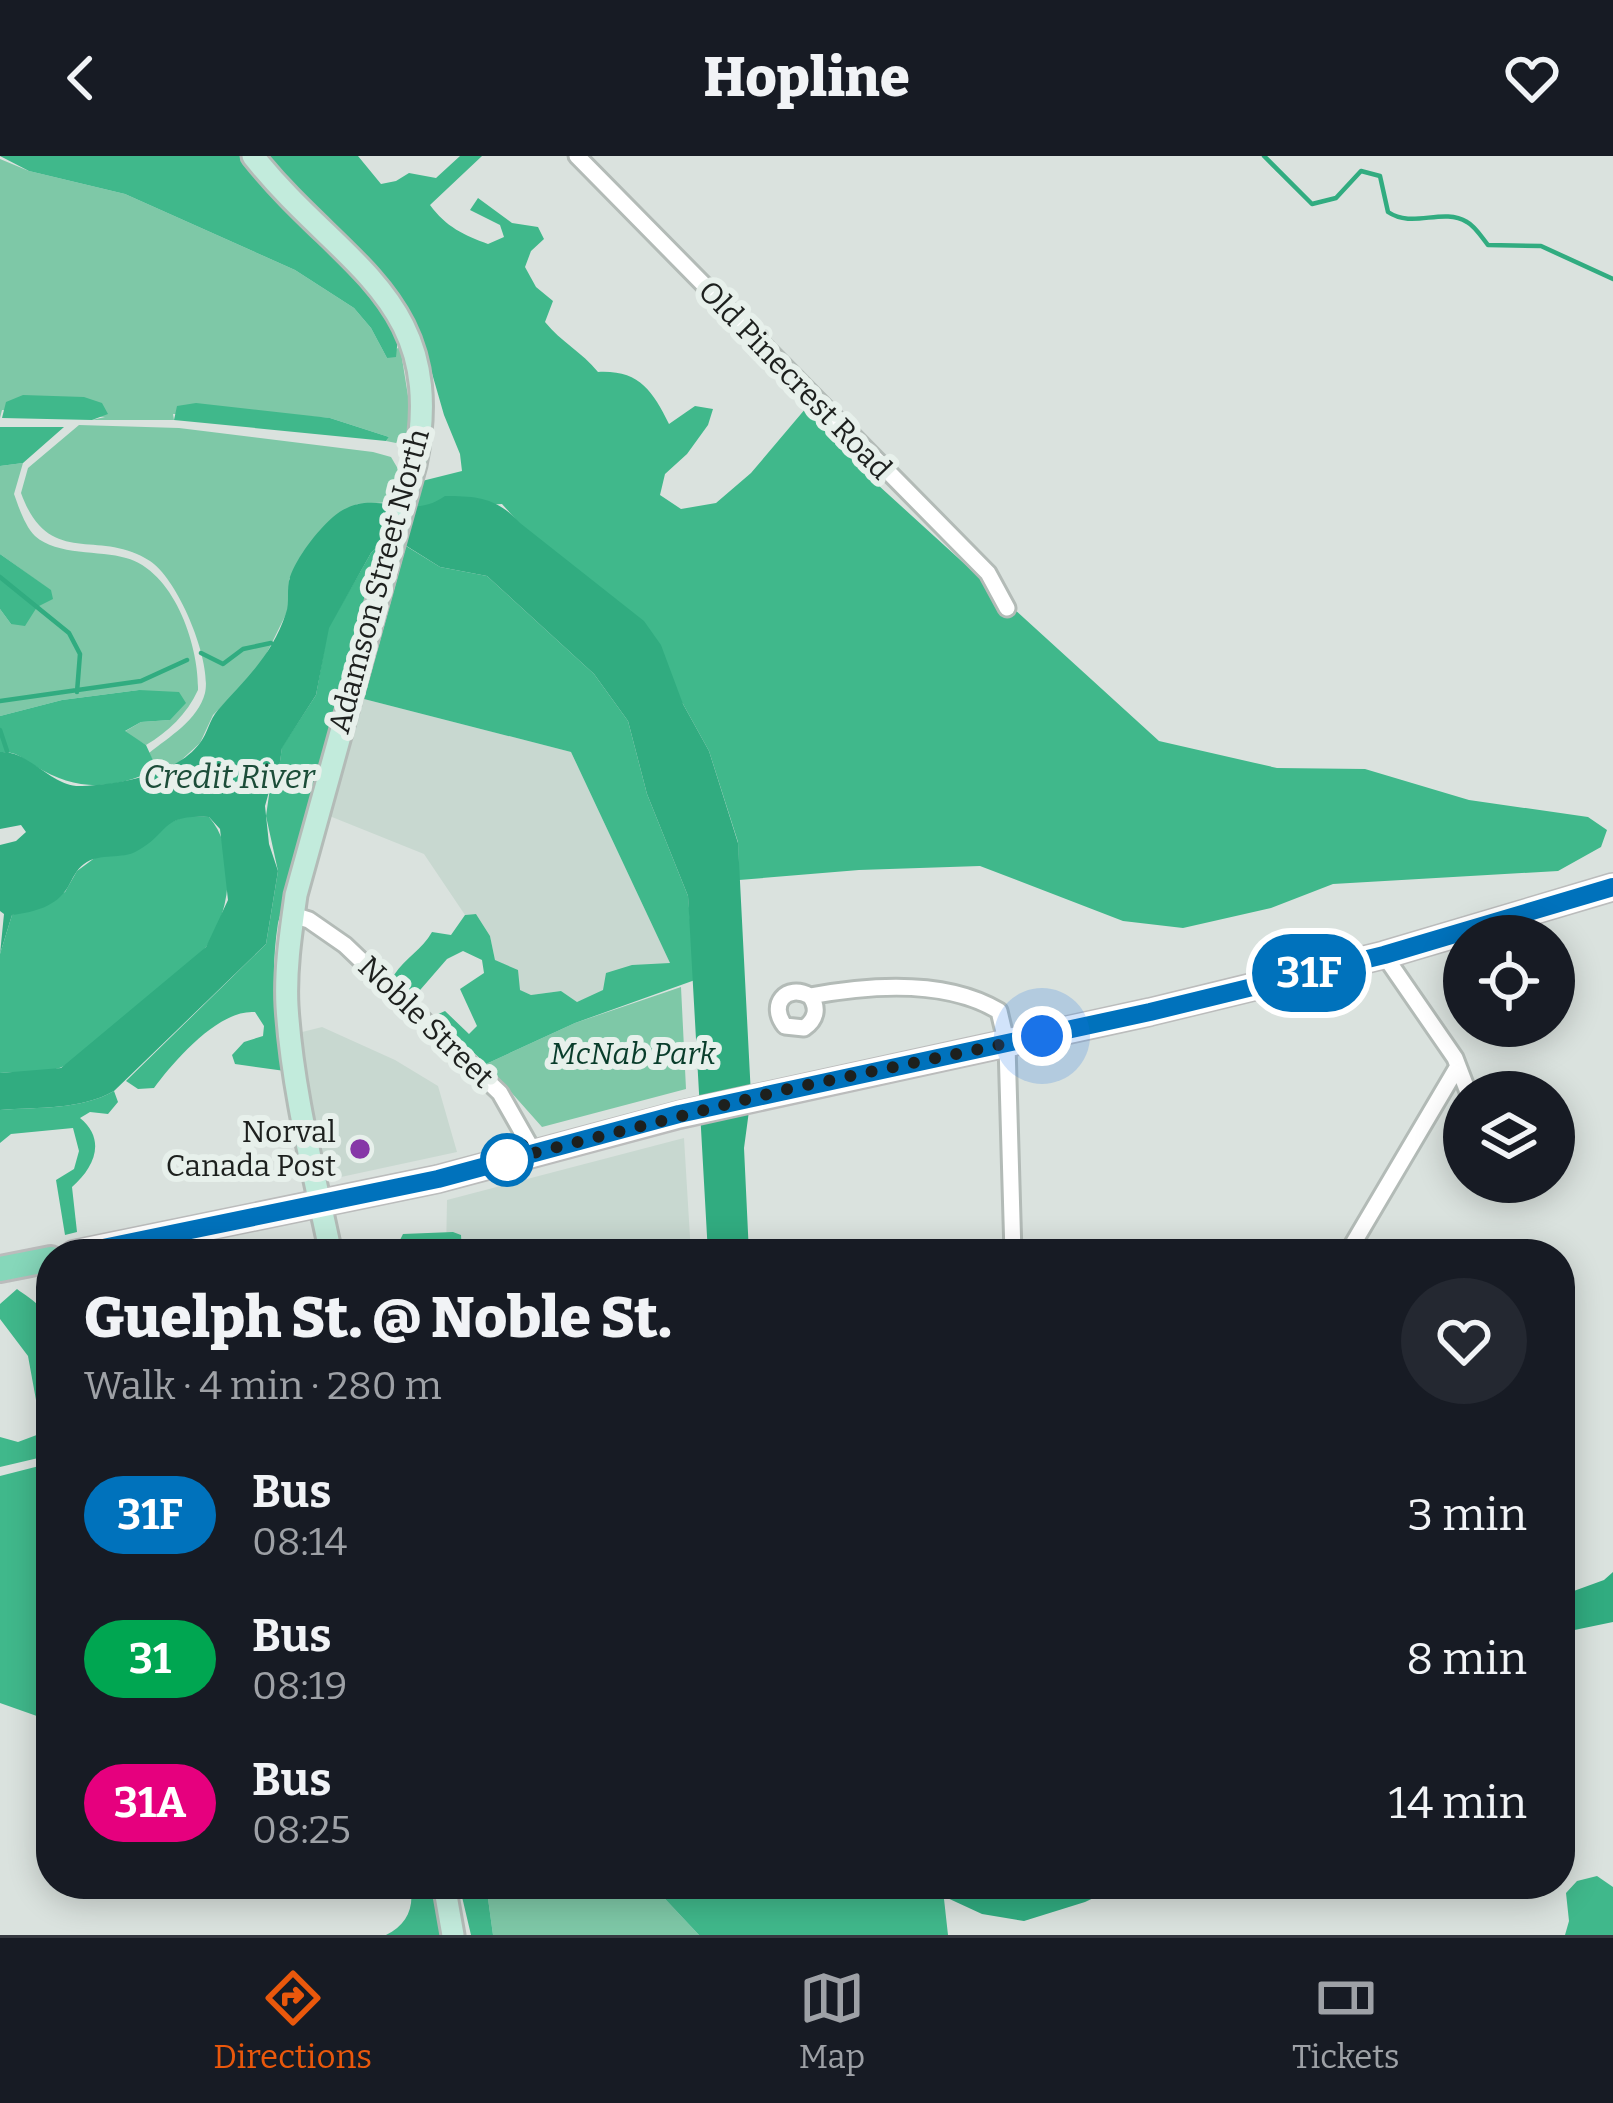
<!DOCTYPE html>
<html lang="en">
<head>
<meta charset="utf-8">
<style>
	body { margin:0; font-family:Bitter,serif; background:#242831; color:#f1f3f6; height:100vh; display:flex; flex-direction:column; font-size:45px; white-space:nowrap }
	* { box-sizing:border-box; margin:0 }
	p { font-size:39px; color:#9ea1a6 }
	.icon { flex:none; width:66px; height:66px; fill:none; stroke:currentColor; stroke-width:2; stroke-linecap:round; stroke-linejoin:round }
	.map { position:relative; flex:1; overflow:hidden }
	.panel { position:absolute; left:36px; top:1083px; width:1539px; height:660px; display:flex; flex-direction:column; background:#171b24; border-radius:48px; box-shadow:0 6px 30px #0003 }
	.panel>* { flex:none }
	.badge { padding:0 24px; border-radius:39px; font-size:42px; line-height:78px }
	.buttons { position:absolute; left:1443px; top:759px; display:grid; gap:24px }
	.buttons a { display:grid; place-items:center; width:132px; height:132px; border-radius:50%; background:#171b24; box-shadow:0 6px 30px #0003; font-size:60px }
	.you { position:absolute; width:60px; height:60px; margin:-30px; border:9px solid #fff; border-radius:50%; background:#1a73e8; box-shadow:0 0 0 18px #1a73e833 }
	.map>.badge { position:absolute; translate:-50% -50%; box-shadow:0 0 0 6px #fff }
	.round { display:grid; place-items:center; flex:none; width:126px; height:126px; border-radius:63px; background:#242831 }
	.headline { display:flex; align-items:center; justify-content:space-between; height:204px; padding:0 48px }
	h1 { font-size:57px; font-weight:800; line-height:90px }
	ul { padding:0; list-style:none }
	li { display:flex; align-items:center; gap:36px; height:144px; padding:0 48px }
	li div { flex:1 }
	li b { display:block; font-size:45px }
	li em { font-style:normal }
	li .badge { min-width:132px; font-weight:700; text-align:center }
	header { display:flex; justify-content:space-between; align-items:center; height:156px; padding:0 48px; background:#171b24; font-size:54px; font-weight:800 }
	.tabs { display:flex; justify-content:space-around; align-items:center; height:168px; border-top:3px solid #363941; background:#171b24; font-size:33px; color:#9ea1a6 }
	.tabs a { display:grid; justify-items:center; gap:6px }
	.tabs .selected { color:#ea580c }
	.map>svg:first-child { display:block }
	.built { fill:#c8d8d0 }
	.green { fill:#7ec8a7 }
	.forest { fill:#40b88b }
	.water { fill:#31ac80 }
	.lines { fill:none; stroke-linecap:round; stroke-linejoin:round }
	.stream { stroke:#31ac80; stroke-width:4.5 }
	.street-casing { stroke:#b3bbb7; stroke-width:21 }
	.secondary-casing { stroke:#b3bbb7; stroke-width:27 }
	.primary-casing { stroke:#bbbcbc; stroke-width:30 }
	.street { stroke:#fff; stroke-width:15 }
	.secondary { stroke:#c2ebdc; stroke-width:21 }
	.primary { stroke:#86d7ba; stroke-width:24 }
	.line-casing { stroke:#fff; stroke-width:27 }
	.line { stroke:#0072bc; stroke-width:18 }
	.walk { stroke:#1d201e; stroke-width:12; stroke-dasharray:0 21.6 }
	.poi-dot { fill:#8637a7; stroke:#e7f0eb; stroke-width:4.5 }
	.stop-dot { fill:#fff; stroke:#0072bc; stroke-width:6 }
	.labels { text-anchor:middle; stroke-width:12; stroke-linejoin:round; paint-order:stroke }
	.street-label { font-size:30px; fill:#1d201e; stroke:#e7f0eb }
	.park-label { font-size:30px; font-style:italic; fill:#093d2b; stroke:#e7f0eb }
	.poi-label { font-size:30px; fill:#1d201e; stroke:#e7f0eb; text-anchor:end }
	.water-label { font-size:33px; font-style:italic; fill:#1c4d39; stroke:#e7f0eb }
</style>
</head>
<body>
<header><svg class="icon" aria-label="back" viewBox="0 0 24 24"><path d="M15 5l-7 7 7 7"/></svg>Hopline<svg class="icon" aria-label="heart" viewBox="0 0 24 24"><path d="M12 20l-8-8c-3-5 5-10 8-4 3-6 11-1 8 4z"/></svg></header>
<div class="map">
<svg width="1613" height="1779" viewBox="0 0 1613 1779">
	<rect width="100%" height="100%" fill="#dae2de"/>
	<path class="built" d="M364 543 571 596 671 809 577 846 561 835 531 839 519 834 495 804 490 780 476 758 465 759 424 698 327 659Z
		M322 871 395 904 438 930 457 996 327 1024 298 877Z
		M684 982 691 1098H446L447 1044Z"/>
	<path class="green" d="M0 3 29 15 125 38 295 114 354 152 371 172 387 202 400 190 408 240 413 242 409 280 396 287 386 285 389 281 330 262 275 258H173L174 264H92L105 261 2 254 0 262Z
		M79 269 179 272 373 296 391 301 401 318 394 346 357 348 289 423 288 454 259 513 213 559 200 587 177 608 157 613 149 597C169 581 198 564 205 537 212 505 178 423 150 405 98 371 49 414 21 337L28 312Z
		M23 307 14 338C19 352 25 370 35 380 57 400 100 394 126 402 174 415 199 489 198 534 187 558 168 576 146 589L124 576 141 566 170 564 139 534 62 544 0 560V453L11 468 37 451 50 434 0 398V310Z
		M681 831 686 933 542 971 486 908 575 867Z
		M486 1728H651L699 1779H493Z"/>
	<path class="forest" d="M0 0H244L368 133 398 181 396 201 387 202 371 172 354 152 295 114 125 38 29 15Z
		M268 0H358L381 28 396 25 409 17 436 22 460 0H482L430 49C446 71 464 79 488 88L504 81 500 69 470 54 478 42 512 67 538 71 544 83 531 95 525 111 536 131 553 145 545 166C561 186 582 196 598 216 639 214 652 234 669 268L695 250 713 253 708 269 687 298 665 318 660 339 681 353 716 347 751 317 806 252 878 329 1159 585 1277 612 1365 613 1469 644 1588 661 1607 674 1601 691 1558 715 1333 728 1271 752 1183 772 1123 765 980 710 859 714 739 724 738 686 709 595 683 548 502 348 415 353 422 325 462 315 460 298 444 259 421 179 405 147 378 112 307 46Z
		M23 239 84 241 102 247 108 258 92 264 2 262 6 246Z
		M196 247 330 262 389 281 386 285 174 264 177 250Z
		M0 271H64L23 307 0 310Z
		M383 384 278 767C270 819 275 864 285 915L235 908 232 899 244 886 263 880 264 870 255 856C219 853 174 905 154 932L138 933 126 925 266 788 278 715 266 660 270 632 277 627 282 591 316 539 328 472 371 397Z
		M406 390 440 411 487 420 594 518 628 565 647 638 688 740 695 824 575 867 486 908 434 860 445 855 469 878 477 870 460 833 484 817 482 804 463 795 447 803 414 841 396 828 394 819C406 801 422 794 432 776L451 779 465 759 476 758 490 780 495 804 518 814 520 834 531 839 561 835 577 846 603 834 606 817 632 809 670 807 571 596 364 543Z
		M0 398 51 434 53 443 37 451 25 470 11 468 0 453Z
		M139 534 179 536 186 547 170 564 141 566 125 575 146 589 157 613C113 634 77 636 35 610 21 602 17 595 0 596V560L62 544Z
		M186 660 209 661C238 694 231 757 206 791 190 813 89 897 64 910 48 918 18 915 0 917V798L12 759 65 736 77 715 96 701 148 686 164 669Z
		M114 935 118 946 108 958 90 956 80 962C107 984 94 1012 72 1031L77 1076 65 1079 56 1024 74 1013 79 995 73 972 11 978 0 987V954C38 951 81 954 114 935Z
		M453 1076 461 1079 462 1098H393L403 1078Z
		M17 1133C23 1138 36 1145 40 1152 57 1180 51 1265 51 1299L0 1311V1281L18 1286 42 1277 28 1200 0 1163V1148Z
		M51 1307V1565L0 1547V1320Z
		M1597 1720 1613 1731V1779H1565L1569 1765 1566 1737 1577 1725Z
		M410 1728H434L443 1779H386C407 1769 415 1751 410 1728Z
		M459 1728H486L493 1779H471Z
		M651 1728H917L944 1743 948 1779H699Z"/>
	<path class="water" d="M445 340C478 340 497 342 520 367L644 465 661 489 683 548 709 595 738 687 751 940 744 992 749 1098H708L688 740 647 638 628 565 594 518 487 420 440 411 397 384H383L371 397 329 472 316 539 282 592 277 627 270 632 265 650 269 688 278 715 266 788 114 935C81 954 38 951 0 954V917L61 912 206 791 228 744 220 673 209 661C160 658 171 676 137 695 122 704 100 696 84 708 76 714 73 722 68 731 56 751 34 756 12 759L0 798 4 758 0 755V689L16 685 26 676 21 669 0 673V596C30 594 51 632 82 630 120 628 176 619 200 587 208 577 209 564 218 554 246 522 272 500 286 457 290 446 286 433 290 421 297 401 317 375 333 361 373 327 406 368 445 340Z
		M1613 1416V1466L1560 1477V1440L1604 1424Z
		M917 1728H1108L1100 1739 1085 1746 1024 1765 982 1758Z"/>
	<g class="lines">
		<path class="stream" d="M1264 0 1312 48 1336 42 1361 15 1380 20 1388 56C1413 73 1442 51 1467 66 1475 70 1483 83 1488 89L1541 90 1613 123
			M0 421 69 477 80 498 77 536
			M201 497 223 508 243 493 271 487
			M0 545 141 525 187 504
			M0 574 7 595"/>
		<g class="street-casing">
			<path id="street" d="M577 0 988 417 1007 452
				M293 759 309 764 345 789 500 937 534 997
				M1384 799 1455 902 1468 936
				M810 840C819 852 816 864 804 872L785 870C768 849 786 827 810 840 869 829 946 823 999 855L1007 889 1013 1098
				M1347 1098 1458 910"/>
		</g>
		<g class="secondary-casing">
			<path id="secondary" d="M253 0C342 112 449 142 415 309L296 739C291 775 285 813 287 850 292 933 314 1017 331 1098
				M444 1728 453 1779"/>
		</g>
		<g class="primary-casing">
			<path id="primary" d="M74 1098 438 1023 679 959 1150 856 1384 799 1613 731
				M0 1113 51 1103"/>
		</g>
		<use href="#street" class="street"/>
		<use href="#secondary" class="secondary"/>
		<use href="#primary" class="primary"/>
	</g>
	<g class="lines">
		<g class="line-casing">
			<path id="line" d="M74 1098 438 1023 679 958 1150 856 1384 799 1613 731"/>
		</g>
		<use href="#line" class="line"/>
		<path class="walk" d="M507 1004 527 985 534 997 788 933 1042 880"/>
	</g>
	<circle class="poi-dot" cx="360" cy="993" r="12"/>
	<circle class="stop-dot" cx="507" cy="1004" r="24"/>
	<g class="labels">
		<g class="street-label">
			<text transform="translate(795 224) rotate(46)" y="10">Old Pinecrest Road</text>
			<text transform="translate(379 425) rotate(-75)" y="10">Adamson Street North</text>
			<text transform="translate(426 866) rotate(44)" y="10">Noble Street</text>
		</g>
		<g class="park-label">
			<text x="633" y="908">McNab Park</text>
		</g>
		<g class="poi-label">
			<text x="336" y="986">Norval<tspan x="336" dy="34">Canada Post</tspan></text>
		</g>
		<g class="water-label">
			<text x="229" y="632">Credit River</text>
		</g>
	</g>
</svg>
<div class="buttons">
<a><svg class="icon" aria-label="locate" viewBox="0 0 24 24"><circle cx="12" cy="12" r="6"/><path d="M12 2v4M12 18v4M2 12h4M18 12h4"/></svg></a>
<a><svg class="icon" aria-label="layers" viewBox="0 0 24 24"><path d="M12 4l9 5-9 5-9-5zM3 14l9 5 9-5"/></svg></a>
</div>
<div class="you" style="left:1042px;top:880px"></div>
<b class="badge" style="left:1309px;top:817px;background:#0072bc;color:#fff">31F</b>
<section class="panel">
<div class="headline"><div><h1>Guelph St. @ Noble St.</h1><p>Walk · 4 min · 280 m</p></div><a class="round"><svg class="icon" aria-label="heart" viewBox="0 0 24 24"><path d="M12 20l-8-8c-3-5 5-10 8-4 3-6 11-1 8 4z"/></svg></a></div>
<ul>
<li><span class="badge" style="background:#0072bc;color:#fff">31F</span><div><b>Bus</b><p>08:14</p></div><em>3 min</em></li>
<li><span class="badge" style="background:#00a651;color:#fff">31</span><div><b>Bus</b><p>08:19</p></div><em>8 min</em></li>
<li><span class="badge" style="background:#e6007e;color:#fff">31A</span><div><b>Bus</b><p>08:25</p></div><em>14 min</em></li>
</ul>
</section>
</div>
<nav class="tabs">
<a class="selected"><svg class="icon" aria-label="directions" viewBox="0 0 24 24"><path d="M12 3l9 9-9 9-9-9zM9 14v-3h6M13 9l2 2-2 2"/></svg>Directions</a>
<a><svg class="icon" aria-label="map" viewBox="0 0 24 24"><path d="M3 6l6-2 6 2 6-2v14l-6 2-6-2-6 2zM9 4v14M15 6v14"/></svg>Map</a>
<a><svg class="icon" aria-label="tickets" viewBox="0 0 24 24"><path d="M3 7h18v10H3zM15 7v10"/></svg>Tickets</a>
</nav>
</body>
</html>
